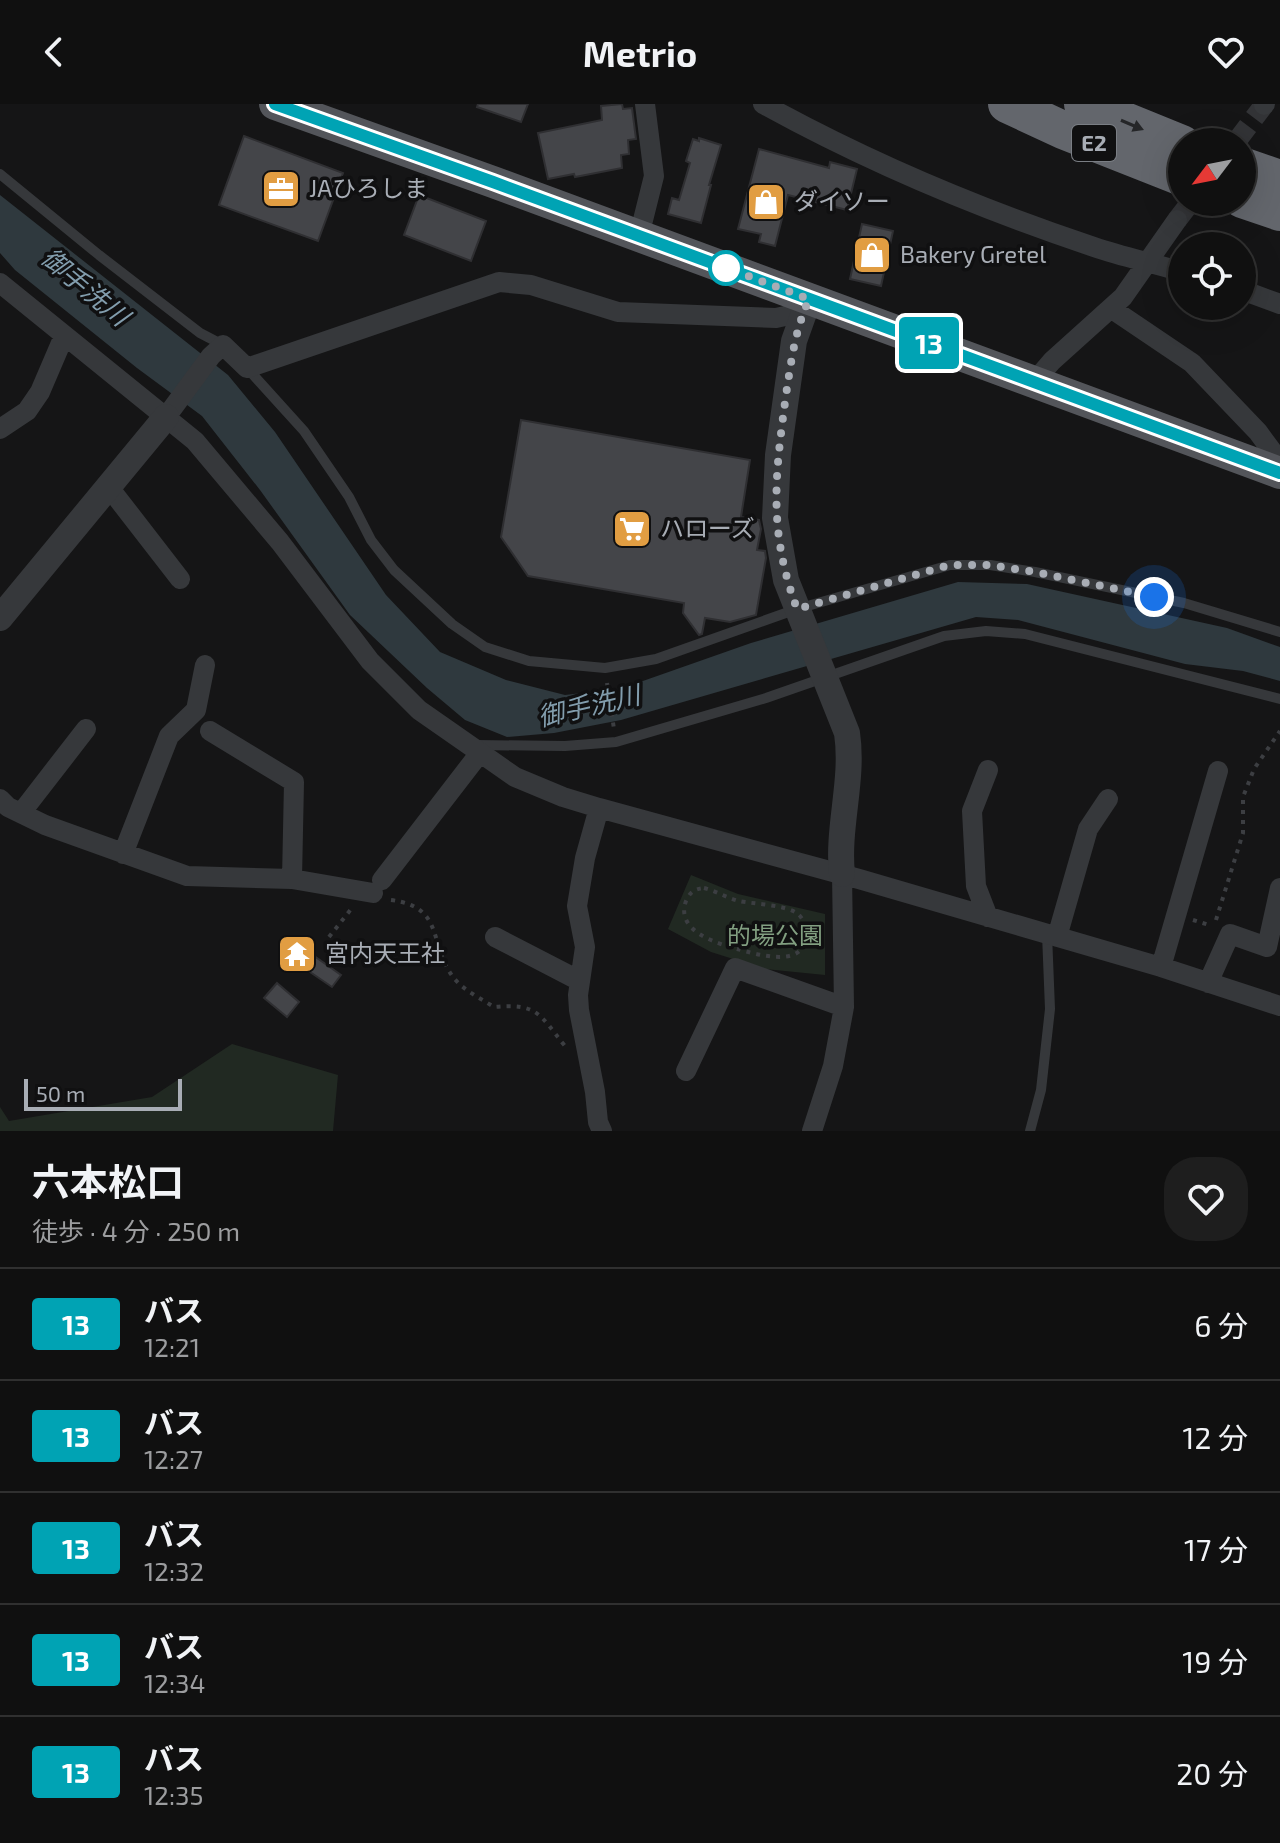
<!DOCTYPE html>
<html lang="ja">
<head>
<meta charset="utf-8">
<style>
	body { margin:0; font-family:"Exo 2","Noto Sans JP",sans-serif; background:#1e1e1e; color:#f1f3f6; height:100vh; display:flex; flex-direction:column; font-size:30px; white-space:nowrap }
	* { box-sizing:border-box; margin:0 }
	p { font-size:26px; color:#9c9d9f }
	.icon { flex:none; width:44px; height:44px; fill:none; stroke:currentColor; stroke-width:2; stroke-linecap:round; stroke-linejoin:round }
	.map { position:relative; height:1027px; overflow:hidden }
	.sheet { display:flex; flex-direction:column; background:#101010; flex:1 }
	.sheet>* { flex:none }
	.badge { padding:0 16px; border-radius:6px; font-size:28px; line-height:52px }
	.needle { width:52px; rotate:238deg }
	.buttons { position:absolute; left:1168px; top:24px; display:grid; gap:16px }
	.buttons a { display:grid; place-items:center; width:88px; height:88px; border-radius:50%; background:#101010; box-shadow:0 8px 32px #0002,0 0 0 2px #303030; font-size:40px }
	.scale { position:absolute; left:24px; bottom:20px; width:158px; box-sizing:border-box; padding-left:8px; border:4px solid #a8adb5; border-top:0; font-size:22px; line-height:28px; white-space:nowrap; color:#a8adb5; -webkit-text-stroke:6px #101011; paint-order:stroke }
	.you { position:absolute; width:40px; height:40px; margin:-20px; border:6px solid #fff; border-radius:50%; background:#1a73e8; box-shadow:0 0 0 12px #1a73e833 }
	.map>.badge { position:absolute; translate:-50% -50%; box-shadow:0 0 0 4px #fff }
	.round { display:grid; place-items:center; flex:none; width:84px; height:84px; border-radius:32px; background:#1e1e1e }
	.head { display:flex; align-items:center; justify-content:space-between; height:136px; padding:0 32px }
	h1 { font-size:38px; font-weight:700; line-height:60px }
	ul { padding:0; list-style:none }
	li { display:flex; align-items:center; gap:24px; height:112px; padding:0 32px; border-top:2px solid #303030 }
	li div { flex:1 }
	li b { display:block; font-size:30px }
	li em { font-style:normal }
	li .badge { min-width:88px; font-weight:700; text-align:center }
	header { display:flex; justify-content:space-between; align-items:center; height:104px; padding:0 32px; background:#101010; font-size:36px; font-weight:700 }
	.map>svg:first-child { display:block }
	.green { fill:#212922 }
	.water { fill:#2f393e }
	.building { fill:#444549; stroke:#2f2f32; stroke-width:2 }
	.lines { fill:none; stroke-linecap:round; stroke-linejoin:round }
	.minor-tunnel { stroke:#323336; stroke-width:20; stroke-dasharray:20 10; stroke-linecap:butt }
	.path { stroke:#3c3e42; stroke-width:4; stroke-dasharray:4 6; stroke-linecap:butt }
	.service { stroke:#36383b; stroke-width:10 }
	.minor { stroke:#36383b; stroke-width:20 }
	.tertiary { stroke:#36383b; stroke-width:26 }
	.primary { stroke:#53555a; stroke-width:32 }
	.motorway { stroke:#63666c; stroke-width:38 }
	.oneway { fill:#252628 }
	.line-casing { stroke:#fff; stroke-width:18 }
	.line { stroke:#00a3b4; stroke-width:12 }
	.walk { stroke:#a8adb5; stroke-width:8; stroke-dasharray:0 14.4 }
	.stop-dot { fill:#fff; stroke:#00a3b4; stroke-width:4 }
	.labels { text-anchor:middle; stroke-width:7; stroke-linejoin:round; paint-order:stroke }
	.shield { fill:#101011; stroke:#7a7e84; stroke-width:2 }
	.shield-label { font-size:22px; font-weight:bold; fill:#a8adb5 }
	.poi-label { font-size:24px; fill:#a8adb5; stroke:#101011; text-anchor:start }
	.park-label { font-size:24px; fill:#829f81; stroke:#101011 }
	.water-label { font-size:26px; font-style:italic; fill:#829dad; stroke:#101011 }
</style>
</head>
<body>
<header><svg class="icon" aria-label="back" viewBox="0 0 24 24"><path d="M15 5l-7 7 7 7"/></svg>Metrio<svg class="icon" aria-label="heart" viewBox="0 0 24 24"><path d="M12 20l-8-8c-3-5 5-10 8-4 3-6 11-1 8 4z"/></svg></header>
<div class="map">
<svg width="1280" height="1027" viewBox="0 0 1280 1027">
	<rect width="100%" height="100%" fill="#151516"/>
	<path class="green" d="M691 771 738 790 825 810V871L765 865 711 848 668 825Z
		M232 940 338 971 333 1027H0V1003L9 1017 152 993Z"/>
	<path class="water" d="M0 91 228 271 275 328 386 491 440 548 506 576 565 591 623 584 751 539 958 478 1027 480 1227 524 1280 543V577L1243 567 1185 560 1018 516 976 513 621 616 554 629 507 633 465 616 427 584 350 511 260 386 202 312 137 264 15 166 0 149Z"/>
	<path class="building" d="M478 0H528L521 18 477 3Z
		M622 0 623 5 632 4 636 35 628 36 629 50 621 51 622 64 575 73 574 70 548 75 538 29 602 16 601 2Z
		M244 32 343 69 318 137 219 101Z
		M699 34 721 41 709 81H711L701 119 668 110 672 94 679 96 690 59 686 57 693 35 699 37Z
		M759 45 829 64 830 58 857 65 847 106 788 91 775 142 759 138 761 130 738 125Z
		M419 91 486 117 471 157 404 131Z
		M862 120 893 127 881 182 850 175Z
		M521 316 750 356 741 413 759 416 761 425 757 446 765 447 766 454 756 511 730 518 705 514 702 530 699 531 683 509 684 499 528 472 501 433Z
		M300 842 341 871 332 883 291 855Z
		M277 879 299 898 287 913 264 894Z"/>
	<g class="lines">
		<path class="minor-tunnel" d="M1236 38 1264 1
			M1177 116 1191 98"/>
		<path class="path" d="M607 579 614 625
			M704 784C716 787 727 794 739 797 753 800 788 801 798 810 804 815 807 825 806 833 803 865 756 850 737 845 716 839 675 827 686 797 690 788 694 785 704 784Z
			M391 796C445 803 428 839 453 873 463 886 480 894 494 903 538 899 539 910 565 942
			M1193 816 1212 822
			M1216 816 1243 729V693L1254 665 1280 627
			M329 833 352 804"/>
		<path class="service" d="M0 70 99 151 200 229 223 241
			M247 264 304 327 349 393 371 436 394 466 452 520 485 543 529 557 605 564 656 555 797 505 950 461H990L1035 468 1184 499 1280 528
			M476 641 565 642 616 638 766 594 944 532 986 527 1025 530 1280 595
			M1030 1027 1041 986 1050 905 1047 830"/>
		<path class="minor" d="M763 0C868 58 980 105 1094 143 1123 153 1153 159 1182 168
			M1264 1 1265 0
			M639 132 654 72 645 0
			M0 179 195 337 280 438 370 557 419 606 515 673 563 693 599 704 859 775 1161 863 1280 902
			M1242 186 1280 200
			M1112 205 1192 259 1258 328 1280 358
			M1034 278 1052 257 1123 193 1177 116
			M166 313 211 252 223 241 247 264 499 178 531 181 618 208 776 214 803 208
			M0 325 27 307 40 288 64 232
			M108 382 180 475
			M210 627 294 678 292 775
			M0 695 8 703 45 721 187 772 292 775 373 789
			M599 704 585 754 577 802 585 843 578 891 579 906 595 988 598 1018 602 1027
			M21 709 86 625
			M123 750 169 632 196 606 205 561
			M382 776 479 650
			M988 813 976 782 972 707 988 666
			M495 833 580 877
			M1057 833 1088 725 1108 695
			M1161 863 1218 667
			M1208 879 1230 830 1267 843 1280 784
			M686 967 735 864 844 903
			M812 1027 833 962 844 903 842 770"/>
		<path class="tertiary" d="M809 195 794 237 778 351 775 414 786 476 847 629C854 676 837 723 842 770
			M0 514 166 313"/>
		<path class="primary" d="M275 0 493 78 1280 369"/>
		<path class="motorway" d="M1007 0 1063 26 1182 73
			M1083 0 1182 40
			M1242 62 1280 75
			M1242 95 1280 108"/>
	</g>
	<defs><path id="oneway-solid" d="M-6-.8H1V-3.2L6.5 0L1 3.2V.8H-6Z" transform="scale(2)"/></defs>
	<use class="oneway" href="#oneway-solid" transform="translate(1132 21) rotate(23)"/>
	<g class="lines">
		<g class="line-casing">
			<path id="line" d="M275 0 493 78 1280 369"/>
		</g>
		<use href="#line" class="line"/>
		<path class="walk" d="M726 164 724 163 809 195C795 226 791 258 786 291 775 372 768 426 797 505L950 461H990L1035 468 1154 493"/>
	</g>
	<defs>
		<g id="office-square" transform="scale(2)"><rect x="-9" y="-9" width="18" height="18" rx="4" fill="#e19d42" stroke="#101011"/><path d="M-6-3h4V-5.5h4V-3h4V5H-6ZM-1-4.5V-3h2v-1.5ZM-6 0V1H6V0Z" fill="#fff"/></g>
		<g id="shop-square" transform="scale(2)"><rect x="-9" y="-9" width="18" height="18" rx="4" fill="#e19d42" stroke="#101011"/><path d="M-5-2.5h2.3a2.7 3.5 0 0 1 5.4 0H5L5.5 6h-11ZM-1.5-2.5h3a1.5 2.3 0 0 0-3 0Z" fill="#fff"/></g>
		<g id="supermarket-square" transform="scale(2)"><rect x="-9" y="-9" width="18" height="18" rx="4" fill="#e19d42" stroke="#101011"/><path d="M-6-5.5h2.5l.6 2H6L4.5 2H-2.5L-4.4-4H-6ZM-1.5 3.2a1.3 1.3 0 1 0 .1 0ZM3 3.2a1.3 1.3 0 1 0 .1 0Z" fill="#fff"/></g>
		<g id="temple-square" transform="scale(2)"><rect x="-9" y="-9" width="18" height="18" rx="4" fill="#e19d42" stroke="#101011"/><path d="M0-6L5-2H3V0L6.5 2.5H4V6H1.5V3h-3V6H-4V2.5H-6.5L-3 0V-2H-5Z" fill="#fff"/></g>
	</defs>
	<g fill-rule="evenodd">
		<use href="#office-square" x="281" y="85"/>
		<use href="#shop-square" x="766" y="98"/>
		<use href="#shop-square" x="872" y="151"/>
		<use href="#supermarket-square" x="632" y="425"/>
		<use href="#temple-square" x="297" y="850"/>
	</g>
	<circle class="stop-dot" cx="726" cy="164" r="16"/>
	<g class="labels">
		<rect class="shield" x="1072" y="21" width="44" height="36" rx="6"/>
		<g class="shield-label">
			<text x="1094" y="47">E2</text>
		</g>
		<g class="poi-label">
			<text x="309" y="93">JAひろしま</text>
			<text x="794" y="106">ダイソー</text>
			<text x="900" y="159">Bakery Gretel</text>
			<text x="660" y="433">ハローズ</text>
			<text x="325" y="858">宮内天王社</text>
		</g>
		<g class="park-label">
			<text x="775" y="840">的場公園</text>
		</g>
		<g class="water-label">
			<text transform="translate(85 183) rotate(40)" y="9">御手洗川</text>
			<text transform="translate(589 602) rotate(-13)" y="9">御手洗川</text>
		</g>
	</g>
</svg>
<div class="buttons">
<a><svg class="needle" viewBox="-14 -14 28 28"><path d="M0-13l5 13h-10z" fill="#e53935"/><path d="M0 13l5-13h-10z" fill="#9c9d9f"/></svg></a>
<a><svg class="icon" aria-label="locate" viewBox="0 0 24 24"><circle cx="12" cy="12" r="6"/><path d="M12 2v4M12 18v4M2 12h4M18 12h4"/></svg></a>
</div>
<div class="scale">50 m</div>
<div class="you" style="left:1154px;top:493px"></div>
<b class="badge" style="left:929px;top:239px;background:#00a3b4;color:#fff">13</b>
</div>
<section class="sheet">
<div class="head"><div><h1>六本松口</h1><p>徒歩 · 4 分 · 250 m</p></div><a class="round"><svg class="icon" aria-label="heart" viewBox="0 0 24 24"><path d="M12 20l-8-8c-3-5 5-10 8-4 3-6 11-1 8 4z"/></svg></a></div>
<ul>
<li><span class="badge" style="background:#00a3b4;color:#fff">13</span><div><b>バス</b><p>12:21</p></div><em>6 分</em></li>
<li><span class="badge" style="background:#00a3b4;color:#fff">13</span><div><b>バス</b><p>12:27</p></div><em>12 分</em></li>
<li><span class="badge" style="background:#00a3b4;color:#fff">13</span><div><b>バス</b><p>12:32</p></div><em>17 分</em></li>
<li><span class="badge" style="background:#00a3b4;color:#fff">13</span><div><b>バス</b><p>12:34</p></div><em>19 分</em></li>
<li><span class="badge" style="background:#00a3b4;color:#fff">13</span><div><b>バス</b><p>12:35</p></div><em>20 分</em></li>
</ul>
</section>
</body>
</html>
